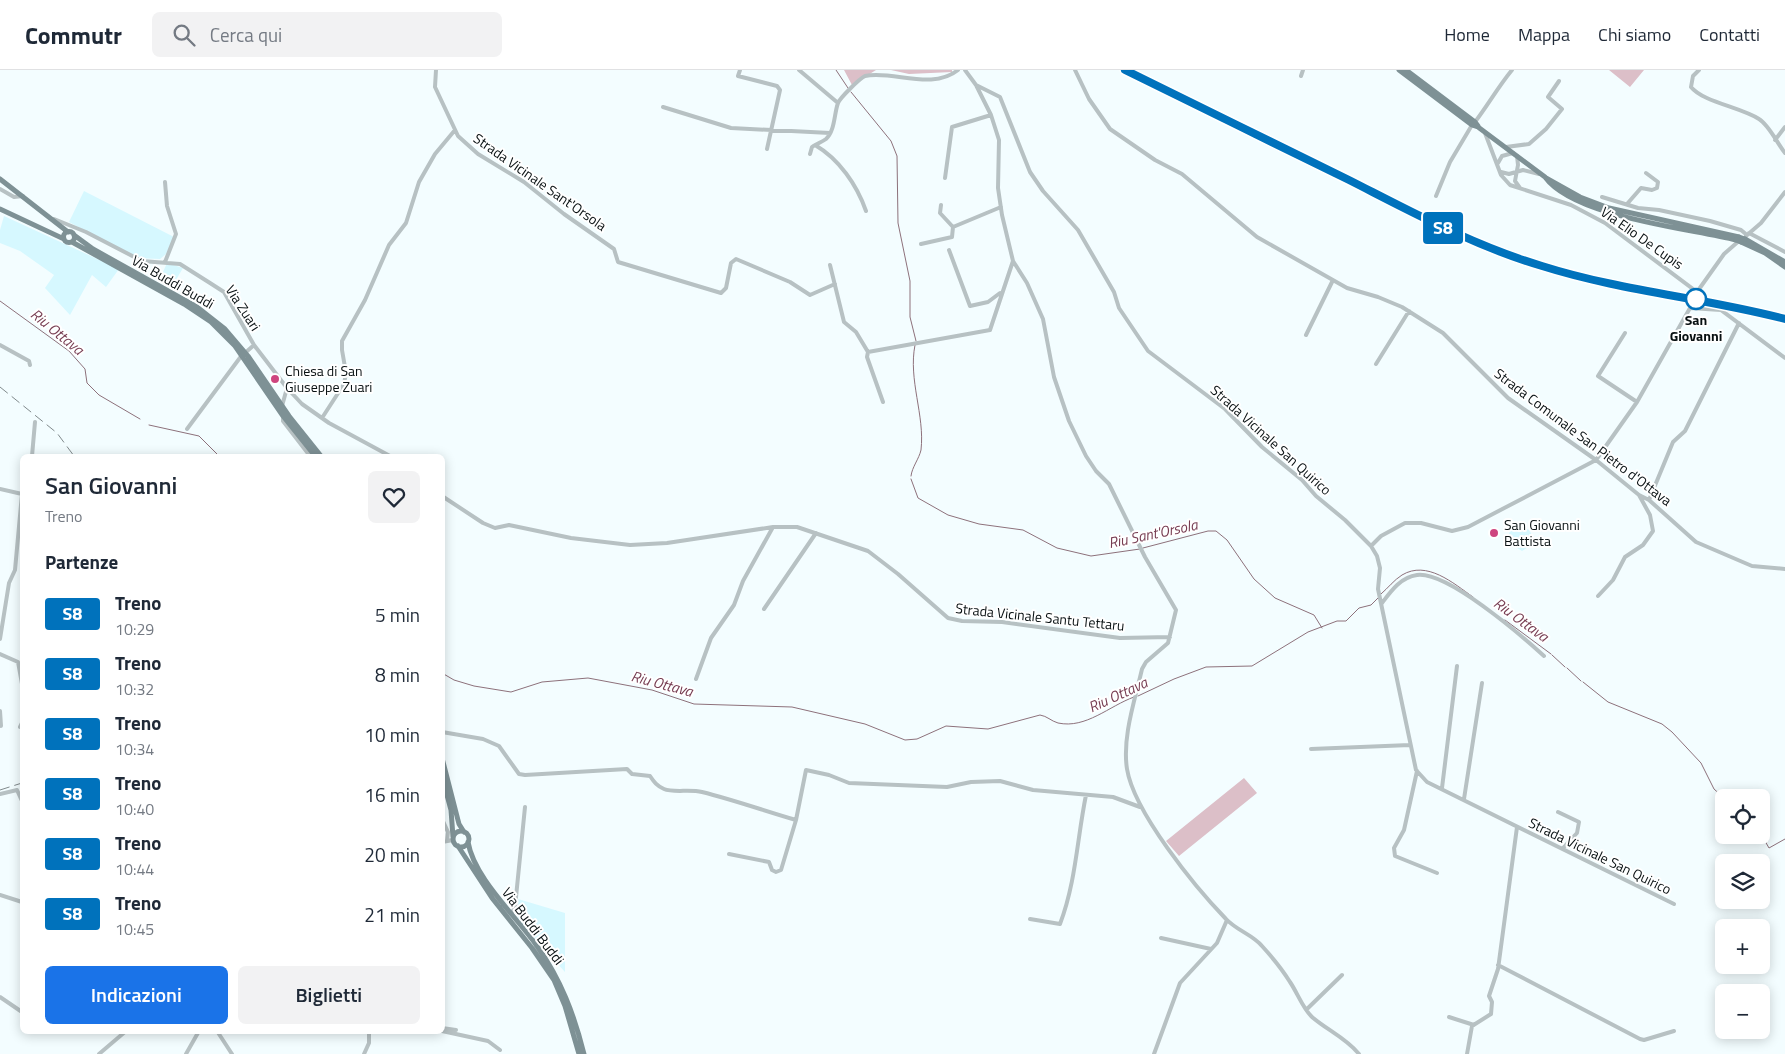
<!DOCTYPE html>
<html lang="it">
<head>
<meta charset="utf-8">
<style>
	body { margin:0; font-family:"Titillium Web",sans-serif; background:#f2f2f3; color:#1f2937; height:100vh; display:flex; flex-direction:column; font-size:19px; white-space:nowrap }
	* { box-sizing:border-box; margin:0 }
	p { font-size:16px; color:#747a83 }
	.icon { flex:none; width:28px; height:28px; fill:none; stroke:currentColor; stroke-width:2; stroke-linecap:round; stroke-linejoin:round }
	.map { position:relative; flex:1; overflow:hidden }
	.drawer { position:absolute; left:20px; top:384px; width:425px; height:580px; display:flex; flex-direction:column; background:#fff; border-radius:8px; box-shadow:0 2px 12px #0003 }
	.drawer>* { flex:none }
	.badge { padding:0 10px; border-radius:4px; font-size:18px; line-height:32px }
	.tools { position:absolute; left:1715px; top:719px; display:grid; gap:10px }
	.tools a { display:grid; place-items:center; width:55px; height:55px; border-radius:8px; background:#fff; box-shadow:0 2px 12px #0003; font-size:25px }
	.map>.badge { position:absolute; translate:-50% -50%; box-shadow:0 0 0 2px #fff }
	h2 { padding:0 25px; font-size:19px; line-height:45px }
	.round { display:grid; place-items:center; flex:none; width:52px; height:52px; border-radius:8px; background:#f2f2f3 }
	.headline { display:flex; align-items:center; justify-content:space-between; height:85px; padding:0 25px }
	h1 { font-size:24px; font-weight:600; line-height:38px }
	.action { display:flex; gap:10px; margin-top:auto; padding:10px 25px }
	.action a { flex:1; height:58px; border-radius:8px; background:#1a73e8; color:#fff; font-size:20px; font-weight:600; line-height:58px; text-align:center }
	.action a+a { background:#f2f2f3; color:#1f2937 }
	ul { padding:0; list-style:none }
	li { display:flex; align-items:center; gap:15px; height:60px; padding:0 25px }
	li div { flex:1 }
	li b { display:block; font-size:19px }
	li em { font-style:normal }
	li .badge { min-width:55px; font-weight:700; text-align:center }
	header { display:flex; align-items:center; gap:30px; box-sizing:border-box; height:70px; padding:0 25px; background:#fff; border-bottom:1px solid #e0e1e3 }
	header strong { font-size:24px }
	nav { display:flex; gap:28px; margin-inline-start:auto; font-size:18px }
	.search { width:350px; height:45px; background:#f2f2f3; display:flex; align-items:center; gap:12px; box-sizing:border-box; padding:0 18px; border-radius:8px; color:#747a83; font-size:19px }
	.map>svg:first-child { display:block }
	.built { fill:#d6f8ff }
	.green { fill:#dcbfc8 }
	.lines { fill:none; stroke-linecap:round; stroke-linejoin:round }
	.stream { stroke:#8d717b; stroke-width:1 }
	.minor { stroke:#b7c1c3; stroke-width:4 }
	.major { stroke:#7e9195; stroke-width:5 }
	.rail { stroke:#818a8c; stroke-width:1; stroke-dasharray:10 5; stroke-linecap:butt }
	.major-bridge { stroke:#7e9195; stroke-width:5 }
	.line-casing { stroke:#fff; stroke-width:11 }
	.line { stroke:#0072bc; stroke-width:8 }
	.stop-dot { fill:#fff; stroke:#0072bc; stroke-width:2.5 }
	.poi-dot { fill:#ce457f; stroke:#fff; stroke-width:2 }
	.labels { text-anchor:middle; stroke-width:4; stroke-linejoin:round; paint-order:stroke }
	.street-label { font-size:14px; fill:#081012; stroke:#fff }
	.stop-label { font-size:14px; font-weight:bold; fill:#081012; stroke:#fff }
	.poi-label { font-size:14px; fill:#081012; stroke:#fff; text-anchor:start }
	.water-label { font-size:15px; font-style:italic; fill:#773d52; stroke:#fff }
</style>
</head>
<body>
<header>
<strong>Commutr</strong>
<div class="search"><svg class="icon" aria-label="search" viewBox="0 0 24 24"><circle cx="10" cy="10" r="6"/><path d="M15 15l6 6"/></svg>Cerca qui</div>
<nav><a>Home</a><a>Mappa</a><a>Chi siamo</a><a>Contatti</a></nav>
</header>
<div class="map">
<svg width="1785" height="984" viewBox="0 0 1785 984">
	<rect width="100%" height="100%" fill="#f3fdff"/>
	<path class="built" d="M84 121 174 167 166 184 160 189 136 188 69 152Z
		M4 146 119 199 106 217 92 205 70 245 45 218 54 205 20 181 0 173V160Z
		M167 193 183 198 171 218 159 211Z
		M1514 452 1529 460 1536 472 1522 481 1506 471Z
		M518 829 565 843V902L518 850Z"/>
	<path class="green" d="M844 0H876L852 15Z
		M891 0H952V2L909 4Z
		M1609 0H1644L1630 17Z
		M1244 708 1257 723 1179 786 1166 771Z"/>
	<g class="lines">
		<path class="stream" d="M836 0 848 18
			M851 22 891 71 897 86 898 153 910 211V247L916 271
			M0 231 69 281 85 299 87 313 99 325 140 349
			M149 355 199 366 219 386
			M911 406C912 397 919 389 921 380 925 345 908 310 915 275
			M911 409 918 428 948 445 979 454 1023 460 1057 478 1091 486 1140 479
			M1143 478 1208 461H1216L1227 470 1254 509 1275 528 1314 545 1322 558
			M1381 524C1388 518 1394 510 1402 505 1427 490 1453 513 1473 527
			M1505 550 1551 584
			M1552 585 1565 597
			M1567 598 1581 611
			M442 603 454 610 474 616 511 622 542 612 588 608 652 620 694 634 792 637 865 654 905 670 917 669 946 656 988 659 1040 645C1047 646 1051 651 1058 653 1086 659 1109 636 1134 627
			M1583 612 1608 632 1662 654 1672 662 1701 693 1714 719 1724 728
			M1138 626 1174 609 1206 597 1252 596 1308 562 1337 551H1346L1359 538 1371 535 1379 527
			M1761 764 1769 778 1785 769"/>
		<path class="minor" d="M436 0 435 17 458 66 478 84 524 112 564 144 614 179 618 192 721 223 726 218 731 193 736 189 790 212 810 225 835 214
			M740 0 738 6 777 16 780 20 767 79
			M799 0 838 33
			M965 0 976 15 991 45 999 70 998 118 1002 145 1013 191 1027 213 1043 249 1054 307 1069 351 1086 386 1096 401 1109 414 1145 487 1176 540 1168 573 1146 592 1142 599C1135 630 1122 667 1127 699 1134 742 1195 817 1226 849 1236 860 1253 865 1262 876 1272 887 1282 899 1290 912 1297 922 1303 939 1312 947 1327 960 1346 968 1359 984
			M1075 0 1089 29 1110 59 1155 90 1182 104 1257 167 1347 218 1378 227 1402 237 1443 263 1508 328 1596 390 1639 425 1649 430 1696 472 1752 496 1785 499
			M1699 0 1693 6 1691 17C1703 32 1740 37 1759 49 1769 55 1777 73 1785 83
			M1301 6 1303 0
			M976 15 1000 27 1030 102 1043 121 1078 160 1114 222 1119 238 1148 281 1225 339 1262 377 1302 410 1316 426 1345 450 1371 476 1377 486 1380 498 1378 519 1416 700 1427 712 1674 834
			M663 37 731 58 830 63
			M1475 52C1488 35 1498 17 1512 0
			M1485 63 1501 105 1510 115 1571 135 1605 153 1785 288
			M1775 70 1785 57
			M815 75C839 89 857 115 866 141
			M1506 77 1529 74 1546 59 1562 39 1548 27 1559 11
			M810 84 812 77C816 74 822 72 826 69 835 61 834 44 838 33 840 28 859 9 865 6 893 0 932 21 958 0
			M1517 86 1518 95 1515 111 1520 118
			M1498 93 1502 86 1513 83
			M1501 102 1509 104 1523 100 1539 104
			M945 108 952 57 991 45
			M165 112 167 136 176 164 165 192
			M0 119 14 127 23 126
			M1436 126 1450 92 1472 55
			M1602 127 1638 138 1659 140 1710 151 1741 160 1747 165
			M1627 134 1641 118 1652 120 1657 118 1658 112 1646 103
			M941 135 940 143 953 157
			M54 149 86 162 142 191 180 194 210 213 224 222 254 275 287 318
			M1749 163 1785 182
			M1746 166 1761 153 1785 122
			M921 174 952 167 953 157 1001 137
			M949 180 970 236 988 232 1000 223
			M830 195 844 252 856 262 868 282 990 260 1013 191
			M1697 222 1724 184 1740 170
			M1625 263 1598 306 1637 332
			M1306 265 1333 210
			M0 275 29 291 30 295
			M868 282 867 287 883 332
			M245 283 254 275
			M1376 294 1409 241
			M282 336 287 318 302 334 329 353 390 386
			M283 346V351L310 386
			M322 348 344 314 346 303 342 280V271L365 230 389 175 406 153 419 112 435 84 455 60
			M187 359 242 285
			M32 386 35 352
			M0 419 22 424 15 500 9 513 0 569
			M442 426 483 453 495 458 509 455 571 468 630 475 667 473 773 457H797L868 481 898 504 948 548 962 551 1002 552 1120 568 1170 567
			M1649 430 1673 372 1685 361 1739 253
			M1371 476 1381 466 1405 453H1421L1452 461 1468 457 1596 390 1637 332 1690 238 1721 240
			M1598 526 1613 510 1625 487 1643 475 1653 461 1650 445 1639 425
			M1382 533C1391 521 1401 507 1417 505 1447 501 1521 565 1544 586
			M764 539 816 463
			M0 584 18 592 22 614
			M696 609 711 568 734 535 743 511 773 457
			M0 641 1 656
			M20 657 22 653
			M442 662 483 669 499 676 519 704 525 705 627 699 632 704 650 706C654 712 657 716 664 719 673 723 690 719 702 722 734 730 765 741 796 750
			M1311 679 1410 675
			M1417 701 1404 760 1394 778 1395 786 1437 803
			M1442 718 1457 596
			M0 724 17 720 22 731
			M1464 729 1482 613
			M1558 742 1579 752 1577 763 1563 778
			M442 749 448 762 447 771
			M442 772 453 770
			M729 784 769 792 772 800 776 802 781 800 796 750 806 700 829 705 849 713 947 717 971 712 1000 711 1033 720 1113 727 1140 737
			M0 825 22 832
			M511 844 515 837 525 737
			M1030 849 1060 854C1076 812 1077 769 1086 725
			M1161 868 1211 879
			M1498 895 1640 969 1644 970 1674 961
			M0 927 22 942
			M1307 939 1342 905
			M1449 947 1474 955
			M442 958 456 960
			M217 961 232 984
			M279 961H283
			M442 961 488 971 500 980
			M99 984 126 961
			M186 984 199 961
			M364 984 369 973V961
			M1154 984 1180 913 1217 873 1227 850
			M1467 984 1472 956 1491 944 1492 932 1489 926 1498 899 1517 757"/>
		<path class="major" d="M1399 0 1472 55 1478 57 1545 107C1574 147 1688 158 1736 170
			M1406 0 1475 52 1478 56
			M1546 108 1580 127 1609 138 1739 167
			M0 109 68 162
			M0 139 64 169
			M63.5 167a5.5 5.5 0 1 1 11 0a5.5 5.5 0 1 1-11 0Z
			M74 165 93 179 197 237 225 259 248 286 289 346 321 386
			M1745 169 1785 192
			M72 172 184 234 211 252 235 276 283 346 315 386
			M1741 172 1765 183 1785 197
			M442 688 459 754 464 762
			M442 706 451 740 453 767
			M453 769a8 8 0 1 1 16 0a8 8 0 1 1-16 0Z
			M468 772C474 808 516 846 537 876 561 910 574 944 584 984
			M458 776 492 828 532 878 554 910 565 936 579 984"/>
		<path class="rail" d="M1125 0C1201 37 1277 74 1352 112 1414 143 1475 176 1542 196 1621 221 1704 229 1785 249
			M0 317 57 363 74 386
			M0 720 22 713"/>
		<path class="major-bridge" d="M1739 167 1745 169
			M1736 170 1741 172"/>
	</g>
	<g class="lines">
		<g class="line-casing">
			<path id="line" d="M1125 0C1200 37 1274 73 1349 110 1412 142 1474 176 1542 196 1621 221 1705 228 1785 249"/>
		</g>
		<use href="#line" class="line"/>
	</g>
	<circle class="stop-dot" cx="1696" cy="229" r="10"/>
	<g class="poi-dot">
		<circle cx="275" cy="309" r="5"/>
		<circle cx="1494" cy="463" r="5"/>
	</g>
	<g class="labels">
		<g class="street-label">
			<text transform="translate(540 112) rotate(35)" y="5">Strada Vicinale Sant'Orsola</text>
			<text transform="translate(1642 168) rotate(35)" y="5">Via Elio De Cupis</text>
			<text transform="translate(173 212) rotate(30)" y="5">Via Buddi Buddi</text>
			<text transform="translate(243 238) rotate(57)" y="5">Via Zuari</text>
			<text transform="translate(1583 367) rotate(37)" y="5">Strada Comunale San Pietro d'Ottava</text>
			<text transform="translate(1271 370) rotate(42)" y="5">Strada Vicinale San Quirico</text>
			<text transform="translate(1040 547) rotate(6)" y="5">Strada Vicinale Santu Tettaru</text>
			<text transform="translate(1600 786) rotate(26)" y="5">Strada Vicinale San Quirico</text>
			<text transform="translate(533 856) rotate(53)" y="5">Via Buddi Buddi</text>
		</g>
		<g class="stop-label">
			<text x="1696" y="255">San<tspan x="1696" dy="16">Giovanni</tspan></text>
		</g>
		<g class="poi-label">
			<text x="285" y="306">Chiesa di San<tspan x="285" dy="16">Giuseppe Zuari</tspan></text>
			<text x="1504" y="460">San Giovanni<tspan x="1504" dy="16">Battista</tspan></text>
		</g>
		<g class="water-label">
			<text transform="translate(57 262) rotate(39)" y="5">Riu Ottava</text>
			<text transform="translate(1153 464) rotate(-12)" y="5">Riu Sant'Orsola</text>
			<text transform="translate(1521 550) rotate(36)" y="5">Riu Ottava</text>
			<text transform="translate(662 614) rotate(15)" y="5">Riu Ottava</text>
			<text transform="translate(1118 625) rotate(-25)" y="5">Riu Ottava</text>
		</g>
	</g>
</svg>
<div class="tools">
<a><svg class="icon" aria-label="locate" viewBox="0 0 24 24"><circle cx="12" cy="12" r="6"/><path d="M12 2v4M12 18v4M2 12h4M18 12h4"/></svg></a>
<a><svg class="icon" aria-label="layers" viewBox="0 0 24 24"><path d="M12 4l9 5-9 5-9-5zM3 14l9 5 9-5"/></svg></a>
<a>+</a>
<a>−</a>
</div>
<b class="badge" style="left:1443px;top:158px;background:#0072bc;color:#fff">S8</b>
<section class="drawer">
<div class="headline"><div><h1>San Giovanni</h1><p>Treno</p></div><a class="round"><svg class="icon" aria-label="heart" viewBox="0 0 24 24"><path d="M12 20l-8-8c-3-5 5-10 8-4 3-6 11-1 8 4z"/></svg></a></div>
<h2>Partenze</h2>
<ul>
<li><span class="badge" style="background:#0072bc;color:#fff">S8</span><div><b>Treno</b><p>10:29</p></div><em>5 min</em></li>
<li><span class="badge" style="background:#0072bc;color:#fff">S8</span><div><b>Treno</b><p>10:32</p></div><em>8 min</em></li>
<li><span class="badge" style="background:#0072bc;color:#fff">S8</span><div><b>Treno</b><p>10:34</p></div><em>10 min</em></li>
<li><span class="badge" style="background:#0072bc;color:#fff">S8</span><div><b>Treno</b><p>10:40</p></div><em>16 min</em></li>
<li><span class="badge" style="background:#0072bc;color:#fff">S8</span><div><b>Treno</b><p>10:44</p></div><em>20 min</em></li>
<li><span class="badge" style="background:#0072bc;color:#fff">S8</span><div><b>Treno</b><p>10:45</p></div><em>21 min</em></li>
</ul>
<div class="action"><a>Indicazioni</a><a>Biglietti</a></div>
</section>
</div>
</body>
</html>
